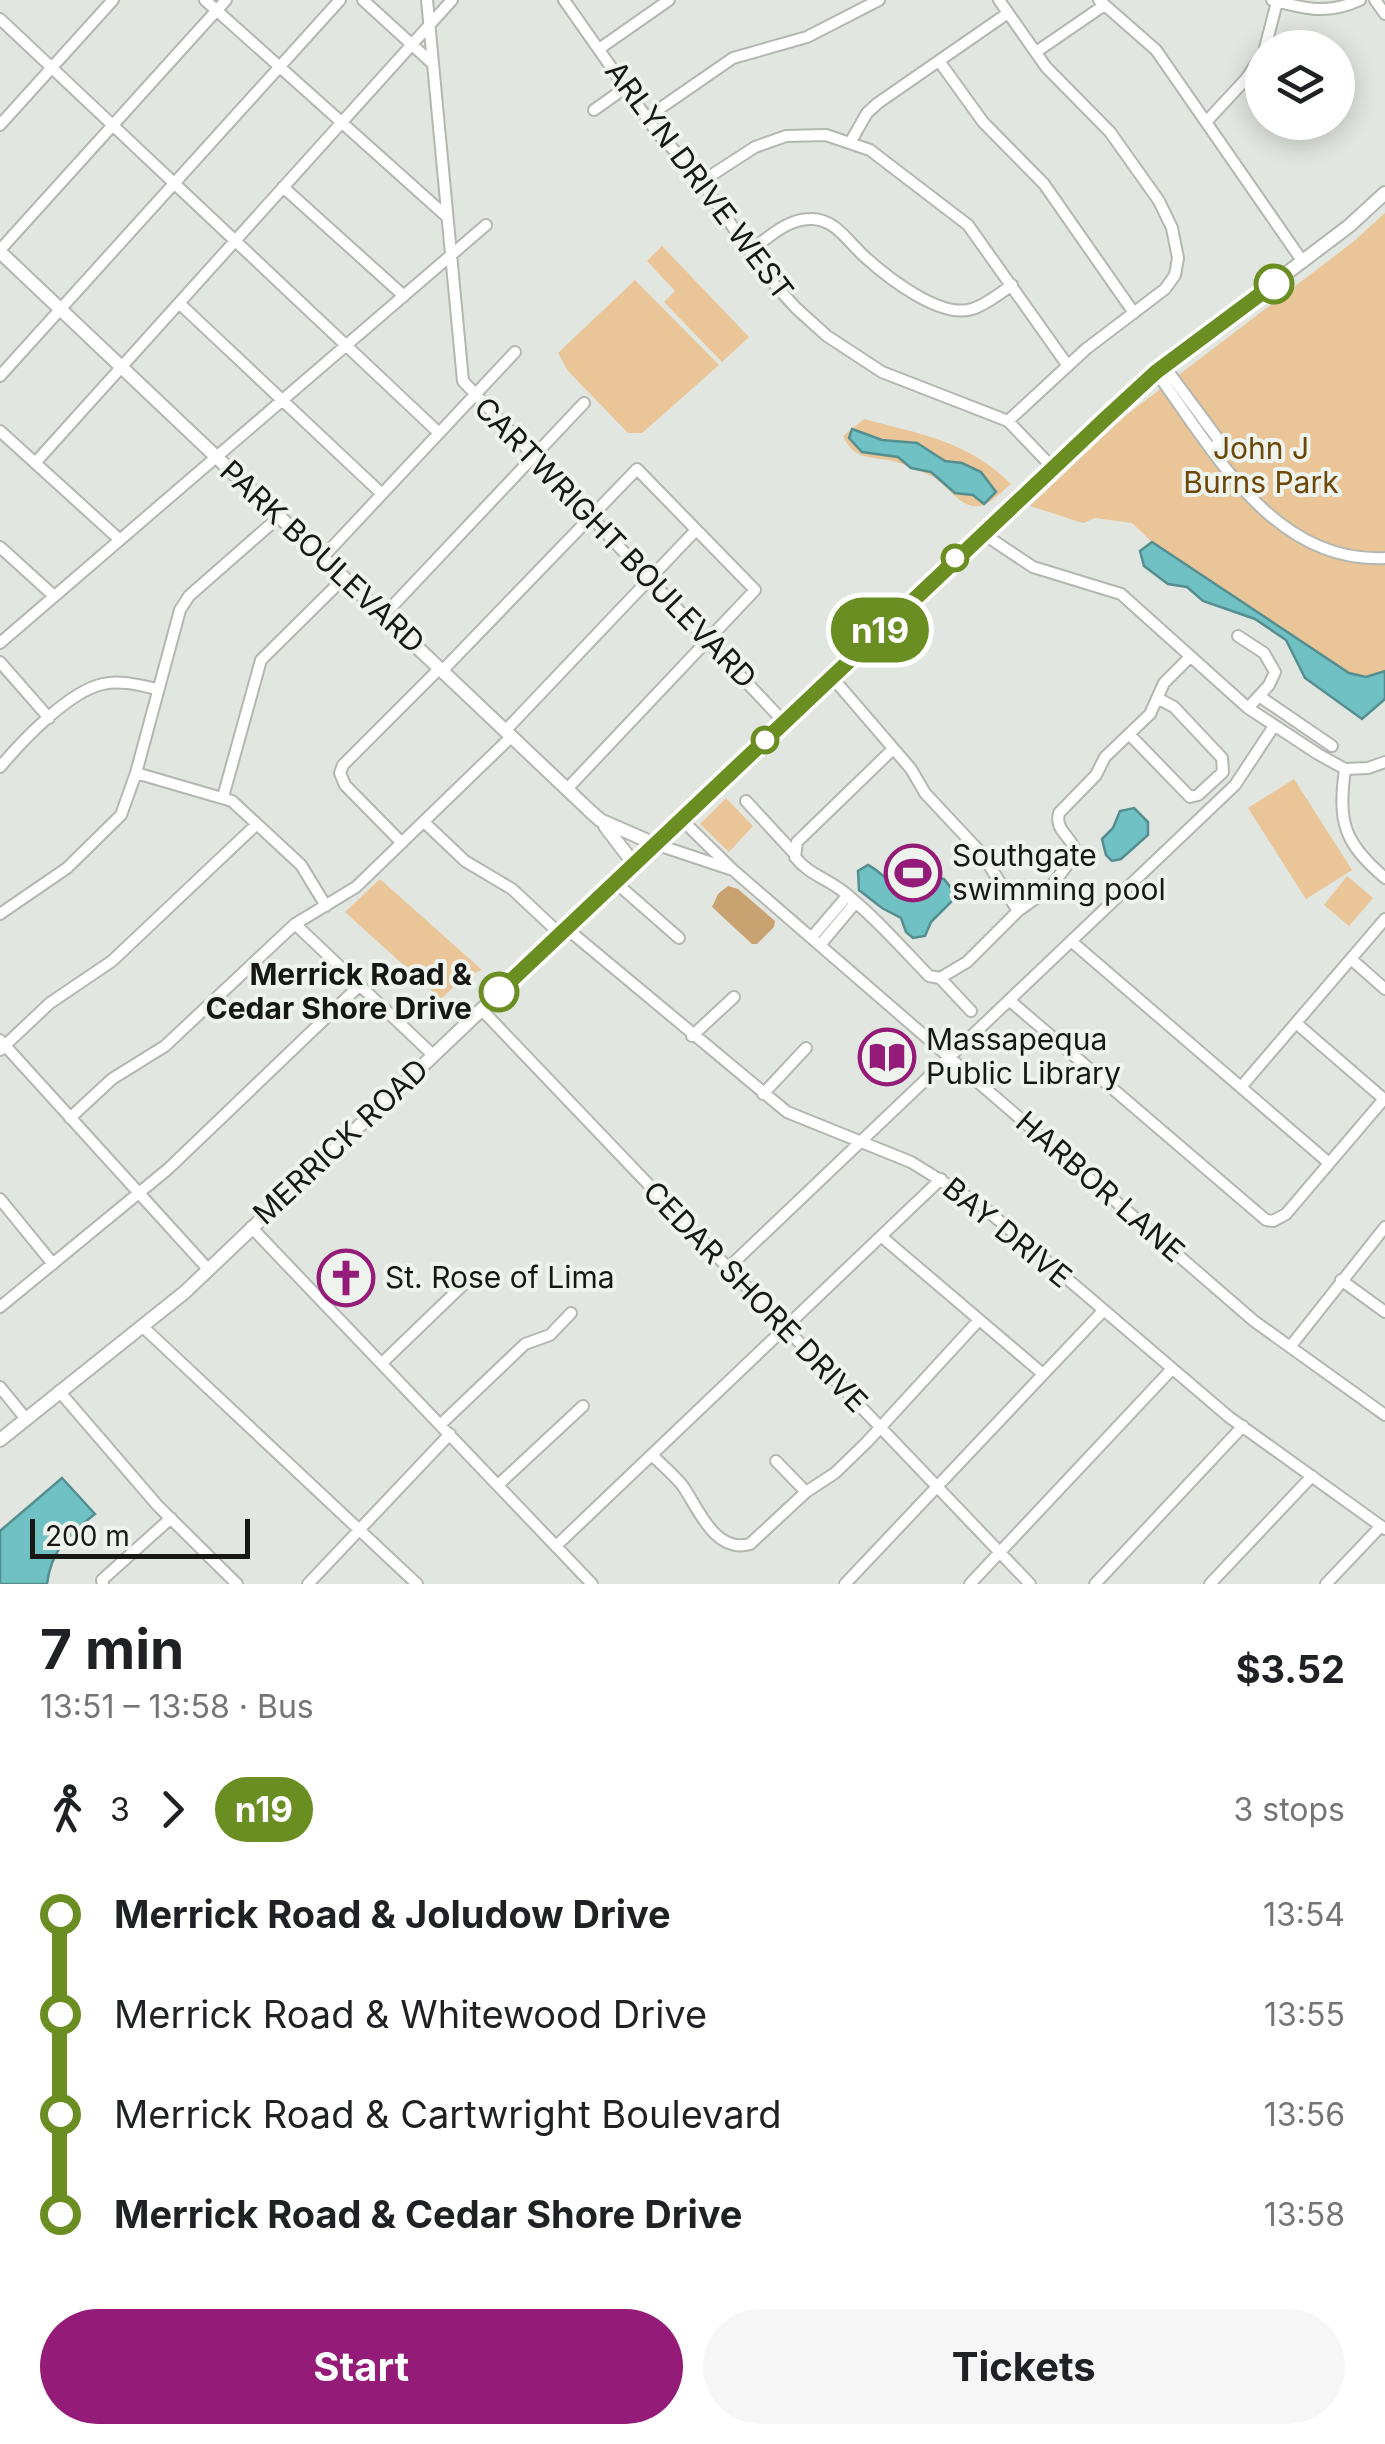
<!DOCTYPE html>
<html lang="en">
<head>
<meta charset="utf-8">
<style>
	body { margin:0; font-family:Inter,sans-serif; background:#f6f6f6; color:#202124; height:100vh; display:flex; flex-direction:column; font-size:38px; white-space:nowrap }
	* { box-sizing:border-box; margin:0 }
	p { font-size:32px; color:#757577 }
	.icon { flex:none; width:55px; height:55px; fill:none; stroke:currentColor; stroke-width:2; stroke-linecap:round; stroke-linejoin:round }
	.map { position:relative; height:1584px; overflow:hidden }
	.panel { display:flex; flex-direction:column; background:#fff; flex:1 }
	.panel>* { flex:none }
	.badge { padding:0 20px; border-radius:32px; font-size:35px; line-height:65px }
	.tools { position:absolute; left:1245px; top:30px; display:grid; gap:20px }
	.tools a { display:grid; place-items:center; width:110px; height:110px; border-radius:50%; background:#fff; box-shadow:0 5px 25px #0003; font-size:50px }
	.scale { position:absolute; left:30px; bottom:25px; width:220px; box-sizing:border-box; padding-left:10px; border:5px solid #171816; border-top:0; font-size:28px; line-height:35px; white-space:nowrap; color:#171816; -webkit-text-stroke:8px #eff3ed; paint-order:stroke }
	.map>.badge { position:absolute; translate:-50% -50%; box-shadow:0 0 0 5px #fff }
	.legs { display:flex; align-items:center; gap:15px; height:110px; padding:0 40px; font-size:32px }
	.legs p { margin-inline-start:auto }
	.headline { display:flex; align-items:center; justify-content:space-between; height:170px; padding:0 40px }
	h1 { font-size:55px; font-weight:700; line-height:75px }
	.action { display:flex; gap:20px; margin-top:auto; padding:20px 40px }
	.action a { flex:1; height:115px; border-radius:60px; background:#941c78; color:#fff; font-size:40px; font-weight:700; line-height:115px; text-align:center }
	.action a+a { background:#f6f6f6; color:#202124 }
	ul { padding:0 40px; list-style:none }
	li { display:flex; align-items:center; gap:35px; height:100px; font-size:38px }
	li i { display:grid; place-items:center; width:15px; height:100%; margin:0 12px; background:currentColor }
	li i::after { content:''; width:25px; height:25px; margin:-12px; border:8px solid; border-radius:50%; background:#fff }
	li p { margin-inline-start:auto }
	li:first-child i { background:linear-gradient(#0000 50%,currentColor 0) }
	li:last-child i { background:linear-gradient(currentColor 50%,#0000 0) }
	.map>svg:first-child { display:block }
	.green { fill:#e9c597; fill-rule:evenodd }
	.forest { fill:#c8a270 }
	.water { fill:#70c1c4; stroke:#558e90; stroke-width:2.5 }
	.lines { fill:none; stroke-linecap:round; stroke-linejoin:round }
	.minor-casing { stroke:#b3b7b1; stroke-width:14 }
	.major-casing { stroke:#b3b7b1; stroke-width:16 }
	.minor { stroke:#fff; stroke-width:10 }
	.major { stroke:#fff; stroke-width:12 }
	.line-1-casing { stroke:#fff; stroke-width:22 }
	.line-1 { stroke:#6b8e23; stroke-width:15 }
	.stop-1-dot { fill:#fff; stroke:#6b8e23; stroke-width:5 }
	.labels { text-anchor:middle; stroke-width:8; stroke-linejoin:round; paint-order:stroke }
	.street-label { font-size:30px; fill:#171816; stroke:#eff3ed }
	.park-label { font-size:30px; fill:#6c4708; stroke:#eff3ed }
	.poi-label { font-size:30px; fill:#171816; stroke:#eff3ed; text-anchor:start }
	.stop-label { font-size:30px; font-weight:bold; fill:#171816; stroke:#eff3ed; text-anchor:end }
</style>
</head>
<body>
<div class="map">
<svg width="1385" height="1584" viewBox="0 0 1385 1584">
	<rect width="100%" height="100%" fill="#e2e6e0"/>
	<path class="green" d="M1385 213V671L1366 677 1349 673 1152 542 1132 523 1095 518 1083 523 1030 506 1125 416 1353 242Z
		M662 246 749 337 722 362 664 302 675 291 647 261Z
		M635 280 719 365 642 433H628L568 371 558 353Z
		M864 419C920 434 968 441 1011 484 1002 491 990 505 979 506 961 509 947 485 933 477 923 472 907 465 896 462 875 456 854 462 843 436ZM852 429 882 440 917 443 945 461 962 463 981 472 995 491 984 504 973 495 955 493 931 472 911 468 898 457 862 452Z
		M1294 779 1352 870 1306 899 1248 808Z
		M726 798 753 826 729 852 700 824Z
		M1347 876 1373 898 1349 926 1324 905Z
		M380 879 482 970 464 977 441 999 345 912Z"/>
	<path class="forest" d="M728 886 738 889 775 921 774 927 757 944H752L712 907 718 894Z"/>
	<path class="water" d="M852 429 882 440 917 443 945 461 962 463 981 472 996 492 984 504 973 495 955 493 931 472 911 468 898 457 862 452 849 438Z
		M1152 542 1349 673 1366 677 1385 671V699L1362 719 1305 678 1286 640 1255 619 1203 601 1187 587 1168 584 1144 566 1140 551Z
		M1134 808 1148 822V835L1121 859 1112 861 1106 855 1102 839 1113 828 1120 811Z
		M868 865C885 873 900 900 923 888 929 886 933 881 938 878L944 879 955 893V898L931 922 925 936 913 938 906 932 901 918 882 908 859 890 858 871Z
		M62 1478 95 1514C69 1534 51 1550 47 1584H0V1531Z"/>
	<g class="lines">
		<g class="minor-casing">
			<path id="minor" d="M205 0 445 215
				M363 0 432 63
				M427 0 463 381 784 722
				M564 0 658 134 693 169 766 275 796 308 827 336 882 372 1008 421 1052 467
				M999 0 1046 67 1110 132 1159 201 1172 228 1178 258 1175 275 1165 289 1086 349 1008 421
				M1099 0 1156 50 1303 262
				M1272 0C1305 9 1327 15 1360 0
				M1375 0 1385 14
				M0 19 439 433
				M1265 48 1277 2
				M599 49 669 0
				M1036 52 1103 6
				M939 61 983 122 1044 184 1134 313
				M594 110 625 88
				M646 118 733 58 807 37 879 0
				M1206 122 1246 79 1262 55
				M0 125 113 0
				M851 141 867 113 878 103 1008 13
				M701 182 755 147 786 136 826 135 870 150 968 225 1068 366
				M283 187 404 296
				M0 250 226 0
				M750 251C768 238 787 219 810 219 835 218 848 242 865 257 887 277 940 319 972 309 986 305 1000 293 1012 285
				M179 303 382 494
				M1164 366 1218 439 1216 452
				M1156 372C1213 449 1273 564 1385 558
				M0 376 340 0
				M0 431 120 540
				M35 463 452 0
				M982 533 1033 567 1121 594 1248 708 1318 754 1345 769 1368 768 1385 762
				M0 547 54 596
				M323 557 515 352
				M383 616 584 403
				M1238 636 1264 653 1275 672 1269 685 1248 708
				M0 643 486 225
				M0 662 49 718
				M442 671 637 469 755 590 567 789
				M831 676 911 769 925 793 982 854 1018 911
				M1259 696 1332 746
				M505 731 696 530
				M1129 734 1190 797 1198 795 1223 772 1222 758 1174 707 1159 699
				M892 750 797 842 795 857C809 875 829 879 845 893 876 918 902 948 929 976L940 978 967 962 1018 911 1050 888 1076 853C1073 837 1054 831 1059 813L1096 775 1105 757 1150 714 1164 683 1190 657
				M0 767C22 741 69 691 103 684 121 680 139 685 157 689
				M1345 769C1338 822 1343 842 1385 878
				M136 773 232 801 301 865 326 906
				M223 797 261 660 344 578
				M746 801 793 852
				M681 819 733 870 1254 1321 1385 1415
				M424 822 465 861 512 889 560 934
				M402 843 345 785 340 773 343 765 439 669
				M655 844 730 869
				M615 882 679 938
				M0 914 67 868 121 815 136 773 180 610 189 596 279 517
				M295 924 433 1055
				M566 928 787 1112 911 1162 982 1206 1229 1417 1385 1529
				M812 937 848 895
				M1071 941 1329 1163
				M820 945 856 902
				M1351 959 1385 989
				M940 978 971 1011
				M1009 1000 1266 1220 1273 1221 1286 1214 1384 1099
				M481 1009 1030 1584
				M1296 1023 1385 1100
				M692 1036 734 997
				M0 1040 208 1269
				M0 1050 50 1003 112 961 257 824
				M1241 1087 1385 919
				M763 1094 806 1048
				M70 1118 112 1079 165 1046 295 924 356 887 512 736
				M0 1199 53 1264
				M251 1227 592 1584
				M882 1237 1043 1374
				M728 1268 1235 785 1274 726
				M1341 1280 1385 1312
				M0 1307 168 1169 358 987
				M142 1326 417 1584
				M1290 1347 1385 1227
				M382 1363 465 1283
				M0 1387 26 1419
				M59 1391 158 1506 237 1584
				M440 1425 525 1344 550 1335 571 1313
				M653 1456C662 1465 673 1474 682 1485 698 1507 714 1554 750 1544L806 1492 835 1473 866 1443 979 1320
				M776 1461 806 1492
				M498 1485 583 1406
				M556 1546 941 1179
				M103 1584 102 1580 171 1518
				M308 1584 450 1434
				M845 1584 1103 1311
				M970 1584 1171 1370
				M1095 1584 1243 1426
				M1210 1584 1312 1476
				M1326 1584 1381 1526"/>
		</g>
		<g class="major-casing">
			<path id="major" d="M0 252 590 811 600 820 655 844
				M605 826 634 864
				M0 1440 185 1292 982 533 1156 372 1349 226 1385 193"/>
		</g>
		<use href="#minor" class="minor"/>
		<use href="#major" class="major"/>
	</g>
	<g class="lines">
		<g class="line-1-casing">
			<path id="line-1" d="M499 992 1104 420 1156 372 1274 284"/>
		</g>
		<use href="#line-1" class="line-1"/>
	</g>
	<defs>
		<g id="stadium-ring" transform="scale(2.875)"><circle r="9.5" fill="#eff3ed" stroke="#941c78" stroke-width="1.5"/><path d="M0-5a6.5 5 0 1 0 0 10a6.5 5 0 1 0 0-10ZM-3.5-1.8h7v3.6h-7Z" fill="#941c78"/></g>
		<g id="library-ring" transform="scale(2.875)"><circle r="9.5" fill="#eff3ed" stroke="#941c78" stroke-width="1.5"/><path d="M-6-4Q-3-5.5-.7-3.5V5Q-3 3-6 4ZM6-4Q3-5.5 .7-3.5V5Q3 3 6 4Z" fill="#941c78"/></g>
		<g id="church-ring" transform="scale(2.875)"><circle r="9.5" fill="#eff3ed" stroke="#941c78" stroke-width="1.5"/><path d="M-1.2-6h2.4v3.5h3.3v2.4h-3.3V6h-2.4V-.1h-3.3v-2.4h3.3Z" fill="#941c78"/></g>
	</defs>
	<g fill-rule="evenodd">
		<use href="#stadium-ring" x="913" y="873"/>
		<use href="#library-ring" x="887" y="1057"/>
		<use href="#church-ring" x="346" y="1278"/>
	</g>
	<g class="stop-1-dot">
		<circle cx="1274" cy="284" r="18"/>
		<circle cx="955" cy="558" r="12"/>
		<circle cx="765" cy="740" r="12"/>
		<circle cx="499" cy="992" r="18"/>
	</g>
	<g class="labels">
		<g class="street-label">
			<text transform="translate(699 181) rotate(53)" y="10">ARLYN DRIVE WEST</text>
			<text transform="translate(615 543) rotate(46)" y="10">CARTWRIGHT BOULEVARD</text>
			<text transform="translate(322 557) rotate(43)" y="10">PARK BOULEVARD</text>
			<text transform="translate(341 1142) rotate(-43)" y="10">MERRICK ROAD</text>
			<text transform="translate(1100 1187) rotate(41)" y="10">HARBOR LANE</text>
			<text transform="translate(1007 1233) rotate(39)" y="10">BAY DRIVE</text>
			<text transform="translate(755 1297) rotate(46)" y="10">CEDAR SHORE DRIVE</text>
		</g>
		<g class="park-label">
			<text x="1261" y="459">John J<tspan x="1261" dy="34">Burns Park</tspan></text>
		</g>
		<g class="poi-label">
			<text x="952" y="866">Southgate<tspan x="952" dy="34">swimming pool</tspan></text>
			<text x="926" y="1050">Massapequa<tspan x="926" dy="34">Public Library</tspan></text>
			<text x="385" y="1288">St. Rose of Lima</text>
		</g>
		<g class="stop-label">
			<text x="472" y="985">Merrick Road &amp;<tspan x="472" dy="34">Cedar Shore Drive</tspan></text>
		</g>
	</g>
</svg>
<div class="tools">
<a><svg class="icon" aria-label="layers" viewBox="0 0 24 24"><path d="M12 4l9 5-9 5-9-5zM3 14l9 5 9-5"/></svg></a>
</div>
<div class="scale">200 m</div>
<b class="badge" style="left:880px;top:630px;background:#6b8e23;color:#fff">n19</b>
</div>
<section class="panel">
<div class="headline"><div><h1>7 min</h1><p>13:51 – 13:58 · Bus</p></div><b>$3.52</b></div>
<div class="legs"><svg class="icon" aria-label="walk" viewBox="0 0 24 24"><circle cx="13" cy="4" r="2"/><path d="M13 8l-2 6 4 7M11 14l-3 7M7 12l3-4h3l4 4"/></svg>3<svg class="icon" aria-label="forward" viewBox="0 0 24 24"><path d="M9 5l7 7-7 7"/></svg><b class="badge" style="background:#6b8e23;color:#fff">n19</b><p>3 stops</p></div>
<ul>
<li><i style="color:#6b8e23"></i><b>Merrick Road &amp; Joludow Drive</b><p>13:54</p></li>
<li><i style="color:#6b8e23"></i><span>Merrick Road &amp; Whitewood Drive</span><p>13:55</p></li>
<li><i style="color:#6b8e23"></i><span>Merrick Road &amp; Cartwright Boulevard</span><p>13:56</p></li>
<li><i style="color:#6b8e23"></i><b>Merrick Road &amp; Cedar Shore Drive</b><p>13:58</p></li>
</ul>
<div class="action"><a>Start</a><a>Tickets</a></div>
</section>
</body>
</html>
